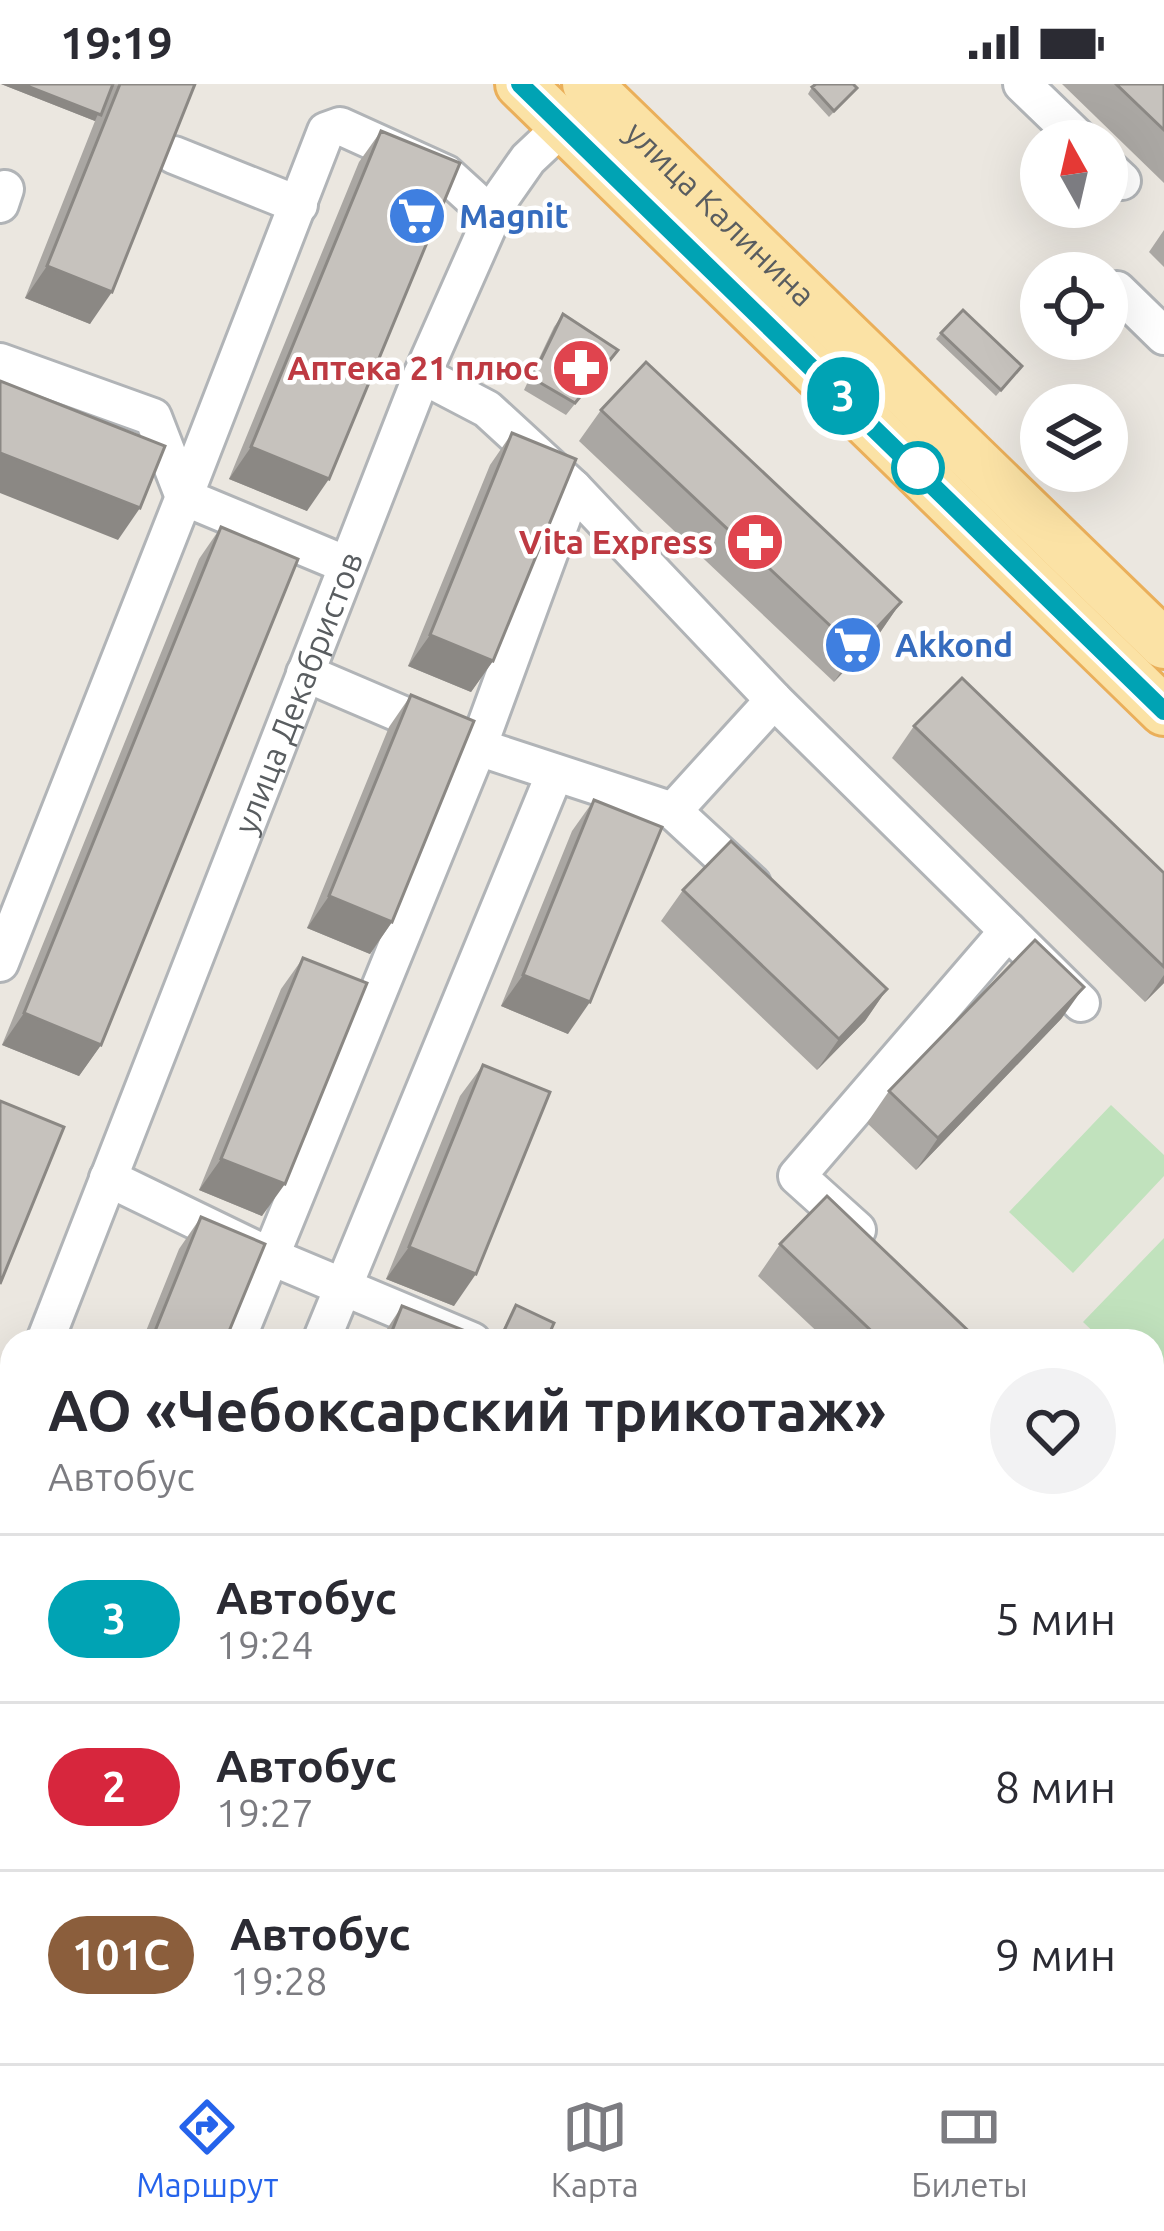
<!DOCTYPE html>
<html lang="ru">
<head>
<meta charset="utf-8">
<style>
	body { margin:0; font-family:Ubuntu,sans-serif; background:#f2f2f3; color:#2b2b33; height:100vh; display:flex; flex-direction:column; font-size:45px; white-space:nowrap }
	* { box-sizing:border-box; margin:0 }
	p { font-size:39px; color:#7c7c81 }
	.icon { flex:none; width:66px; height:66px; fill:none; stroke:currentColor; stroke-width:2; stroke-linecap:round; stroke-linejoin:round }
	.map { position:relative; flex:1; overflow:hidden }
	.drawer { position:absolute; left:0px; top:1245px; width:1164px; height:735px; display:flex; flex-direction:column; background:#fff; border-radius:36px 36px 0 0; box-shadow:0 12px 48px #0002 }
	.drawer>* { flex:none }
	.badge { padding:0 24px; border-radius:39px; font-size:42px; line-height:78px }
	.needle { width:78px; rotate:352deg }
	.tools { position:absolute; left:1020px; top:36px; display:grid; gap:24px }
	.tools a { display:grid; place-items:center; width:108px; height:108px; border-radius:50%; background:#fff; box-shadow:0 12px 48px #0002; font-size:60px }
	.map>.badge { position:absolute; translate:-50% -50%; box-shadow:0 0 0 6px #fff }
	.round { display:grid; place-items:center; flex:none; width:126px; height:126px; border-radius:63px; background:#f2f2f3 }
	.summary { display:flex; align-items:center; justify-content:space-between; height:204px; padding:0 48px }
	h1 { font-size:57px; font-weight:700; line-height:90px }
	ul { padding:0; list-style:none }
	li { display:flex; align-items:center; gap:36px; height:168px; padding:0 48px; border-top:3px solid #e1e1e2 }
	li div { flex:1 }
	li b { display:block; font-size:45px }
	li em { font-style:normal }
	li .badge { min-width:132px; font-weight:700; text-align:center }
	.status { display:flex; justify-content:space-between; align-items:center; height:84px; padding:0 60px; background:#fff; direction:ltr }
	.status svg { height:33px; fill:currentColor }
	.tab-bar { display:flex; justify-content:space-around; align-items:center; height:168px; border-top:3px solid #e1e1e2; background:#fff; font-size:33px; color:#7c7c81 }
	.tab-bar a { display:grid; justify-items:center; gap:6px }
	.tab-bar .selected { color:#2563eb }
	.map>svg:first-child { display:block }
	.education { fill:#dbd6ce }
	.green { fill:#c1e2bd }
	.lines { fill:none; stroke-linecap:round; stroke-linejoin:round }
	.minor-casing { stroke:#b1b4b7; stroke-width:42 }
	.major-casing { stroke:#eaaf5a; stroke-width:54 }
	.minor { stroke:#fff; stroke-width:36 }
	.major { stroke:#fbe2a5; stroke-width:48 }
	.wall { fill:#aaa7a3 }
	.shaded-wall { fill:#8b8884 }
	.building { fill:#c6c2bd; stroke:#8b8884; stroke-width:3 }
	.line-casing { stroke:#fff; stroke-width:27 }
	.line { stroke:#00a3b4; stroke-width:18 }
	.stop-dot { fill:#fff; stroke:#00a3b4; stroke-width:6 }
	.labels { text-anchor:middle; stroke-width:9; stroke-linejoin:round; paint-order:stroke }
	.street-label { font-size:33px; fill:#595d60; stroke:#fff }
	.shop-label { font-size:33px; font-weight:bold; fill:#366cbe; stroke:#fff; text-anchor:start }
	.health-label { font-size:33px; font-weight:bold; fill:#be3a42; stroke:#fff; text-anchor:end }
</style>
</head>
<body>
<div class="status"><b>19:19</b><svg viewBox="0 0 49 12"><path d="M0 12V9h3v3zM5 12V6h3v6zM10 12V3h3v9zM15 12V0h3v12zM26 1h20v11H26zM47 4h2v5h-2z"/></svg></div>
<div class="map">
<svg width="1164" height="1979" viewBox="0 0 1164 1979">
	<rect width="100%" height="100%" fill="#ebe7e0"/>
	<path class="education" d="M1152 1599 1164 1604V1979H627L632 1968H1152Z"/>
	<path class="green" d="M1111 1021 1164 1071V1092L1073 1189 1009 1128Z
		M1164 1154V1290L1152 1303V1257H1103L1083 1238Z
		M1152 1663 1164 1667V1859L1152 1863Z"/>
	<g class="lines">
		<g class="minor-casing">
			<g id="minor">
				<path d="M1022 0 1081 57"/>
				<path d="M174 71 299 121"/>
				<path d="M1107 83 1122 97"/>
				<path d="M0 120 5 105"/>
				<path d="M1117 206 1164 252"/>
				<path d="M0 278 153 333 184 413 326 47 340 42 446 90 491 131"/>
				<path d="M422 291 487 325 573 404 774 616 1081 919"/>
				<path d="M305 589 478 663 673 727 752 800"/>
				<path d="M673 727 774 616"/>
				<path d="M0 879 184 413 347 481"/>
				<path d="M108 1094 267 1171 472 1257"/>
				<path d="M857 1146 797 1092 1008 847"/>
				<path id="s1" d="M45 1257 422 291 500 115 528 75 563 42"/>
				<path d="M236 1257 478 663 573 404"/>
				<path d="M321 1257 555 689"/>
				<path d="M0 1372 12 1341"/>
				<path d="M1152 1417 1164 1428"/>
				<path d="M1152 1483 1164 1471"/>
				<path d="M0 1644 12 1648"/>
				<path d="M12 1839 8 1850 12 1852"/>
				<path d="M307 1968 335 1979"/>
				<path d="M599 1979 604 1968"/>
			</g>
		</g>
		<g class="major-casing">
			<g id="major">
				<path d="M520 0 1164 627"/>
				<path id="s2" d="M587 0 1164 560"/>
			</g>
		</g>
		<use href="#minor" class="minor"/>
		<use href="#major" class="major"/>
	</g>
	<path class="wall" d="M1 0H195L90 240 25 214 95 37Z
		M1062 0H1164V99Z
		M812 3 857 4 829 33 808 10Z
		M381 47 307 427 229 395 359 78Z
		M1164 146V183L1149 168Z
		M563 230 618 266 566 331 524 306 554 243Z
		M941 249 1022 282 996 312 936 255Z
		M601 326 901 518 879 550 834 598 579 357Z
		M512 349 493 577 471 608 408 582 490 381Z
		M221 443 101 961 79 992 2 961 199 475Z
		M411 611 392 838 370 870 307 844 389 643Z
		M914 642 1164 789V899L1145 918 892 674Z
		M594 716 568 950 501 922 572 747Z
		M683 806 887 905 865 937 817 986 661 837Z
		M303 874 262 1132 199 1106 281 905Z
		M1062 934 916 1086 867 1039 889 1007Z
		M483 981 454 1222 386 1195 460 1012Z
		M201 1133 225 1257H142L179 1165Z
		M780 1160 979 1257H827L758 1192Z
		M516 1221 546 1257H497Z
		M402 1222 458 1257H379Z
		M661 1968H760L756 1979H657Z"/>
	<path class="shaded-wall" d="M1 0H22L98 30 95 37Z
		M47 182 112 208 90 240 25 214Z
		M251 363 329 395 307 427 229 395Z
		M0 369 140 424 118 456 0 409Z
		M901 518 879 550 834 598 856 566Z
		M430 551 493 577 471 608 408 582Z
		M329 812 392 838 370 870 307 844Z
		M523 891 590 918 568 950 501 922Z
		M1164 891V899L1145 918Z
		M1084 903 1062 934 916 1086 938 1054Z
		M887 905 865 937 817 986 839 955Z
		M24 929 101 961 79 992 2 961Z
		M221 1075 285 1100 262 1132 199 1106Z
		M409 1163 476 1190 454 1222 386 1195Z
		M1152 1591 1161 1594 1157 1601 1152 1599Z
		M58 1968H170L201 1979H89Z"/>
	<path class="building" d="M22 0H113L101 31Z
		M120 0H195L112 208 47 182Z
		M816 0H853L857 4 834 27 812 3Z
		M1116 0H1164V46Z
		M381 47 460 79 329 395 251 363Z
		M963 226 1022 282 1001 306 941 249Z
		M563 230 618 266 575 319 532 294Z
		M646 278 901 518 856 566 601 326Z
		M0 297 165 362 140 424 0 369Z
		M512 349 576 375 493 577 430 551Z
		M221 443 298 475 101 961 24 929Z
		M962 594 1164 789V883L914 642Z
		M411 611 474 637 392 838 329 812Z
		M594 716 662 743 590 918 523 891Z
		M731 757 887 905 839 955 683 806Z
		M1035 856 1084 903 938 1054 889 1007Z
		M303 874 367 899 285 1100 221 1075Z
		M483 981 550 1008 476 1190 409 1163Z
		M0 1017 64 1043 0 1200Z
		M827 1112 979 1257H882L780 1160Z
		M201 1133 265 1160 225 1257H151Z
		M516 1221 554 1239 546 1257H515L502 1251Z
		M402 1222 463 1246 458 1257H388Z
		M1152 1555 1164 1560V1585L1161 1594 1152 1591Z
		M0 1651 12 1656V1790L0 1821Z
		M170 1968H256L252 1979H201Z
		M337 1968H356L386 1979H333Z
		M667 1968H760L756 1979H663Z"/>
	<g class="lines">
		<g class="line-casing">
			<path id="line" d="M520 0 1164 627"/>
		</g>
		<use href="#line" class="line"/>
	</g>
	<defs>
		<g id="supermarket-disc" transform="scale(3)"><circle r="9.5" fill="#3f7fe0" stroke="#fff"/><path d="M-6-5.5h2.5l.6 2H6L4.5 2H-2.5L-4.4-4H-6ZM-1.5 3.2a1.3 1.3 0 1 0 .1 0ZM3 3.2a1.3 1.3 0 1 0 .1 0Z" fill="#fff"/></g>
		<g id="pharmacy-disc" transform="scale(3)"><circle r="9.5" fill="#e0444e" stroke="#fff"/><path d="M-2-6h4v4h4v4h-4v4h-4v-4h-4v-4h4Z" fill="#fff"/></g>
	</defs>
	<g fill-rule="evenodd">
		<use href="#supermarket-disc" x="417" y="132"/>
		<use href="#pharmacy-disc" x="581" y="284"/>
		<use href="#pharmacy-disc" x="755" y="458"/>
		<use href="#supermarket-disc" x="853" y="561"/>
	</g>
	<circle class="stop-dot" cx="918" cy="384" r="24"/>
	<g class="labels">
		<g class="street-label">
			<text dy="12" stroke="none"><textPath href="#s2" startOffset="186">улица Калинина</textPath></text>
			<text dy="12" stroke="none"><textPath href="#s1" startOffset="696">улица Декабристов</textPath></text>
		</g>
		<g class="shop-label">
			<text x="459" y="144">Magnit</text>
			<text x="895" y="573">Akkond</text>
		</g>
		<g class="health-label">
			<text x="539" y="296">Аптека 21 плюс</text>
			<text x="713" y="470">Vita Express</text>
		</g>
	</g>
</svg>
<div class="tools">
<a><svg class="needle" viewBox="-14 -14 28 28"><path d="M0-13l5 13h-10z" fill="#e53935"/><path d="M0 13l5-13h-10z" fill="#7c7c81"/></svg></a>
<a><svg class="icon" aria-label="locate" viewBox="0 0 24 24"><circle cx="12" cy="12" r="6"/><path d="M12 2v4M12 18v4M2 12h4M18 12h4"/></svg></a>
<a><svg class="icon" aria-label="layers" viewBox="0 0 24 24"><path d="M12 4l9 5-9 5-9-5zM3 14l9 5 9-5"/></svg></a>
</div>
<b class="badge" style="left:843px;top:312px;background:#00a3b4;color:#fff">3</b>
<section class="drawer">
<div class="summary"><div><h1>АО «Чебоксарский трикотаж»</h1><p>Автобус</p></div><a class="round"><svg class="icon" aria-label="heart" viewBox="0 0 24 24"><path d="M12 20l-8-8c-3-5 5-10 8-4 3-6 11-1 8 4z"/></svg></a></div>
<ul>
<li><span class="badge" style="background:#00a3b4;color:#fff">3</span><div><b>Автобус</b><p>19:24</p></div><em>5 мин</em></li>
<li><span class="badge" style="background:#d7263d;color:#fff">2</span><div><b>Автобус</b><p>19:27</p></div><em>8 мин</em></li>
<li><span class="badge" style="background:#8b5e3c;color:#fff">101С</span><div><b>Автобус</b><p>19:28</p></div><em>9 мин</em></li>
</ul>
</section>
</div>
<nav class="tab-bar">
<a class="selected"><svg class="icon" aria-label="directions" viewBox="0 0 24 24"><path d="M12 3l9 9-9 9-9-9zM9 14v-3h6M13 9l2 2-2 2"/></svg>Маршрут</a>
<a><svg class="icon" aria-label="map" viewBox="0 0 24 24"><path d="M3 6l6-2 6 2 6-2v14l-6 2-6-2-6 2zM9 4v14M15 6v14"/></svg>Карта</a>
<a><svg class="icon" aria-label="tickets" viewBox="0 0 24 24"><path d="M3 7h18v10H3zM15 7v10"/></svg>Билеты</a>
</nav>
</body>
</html>
